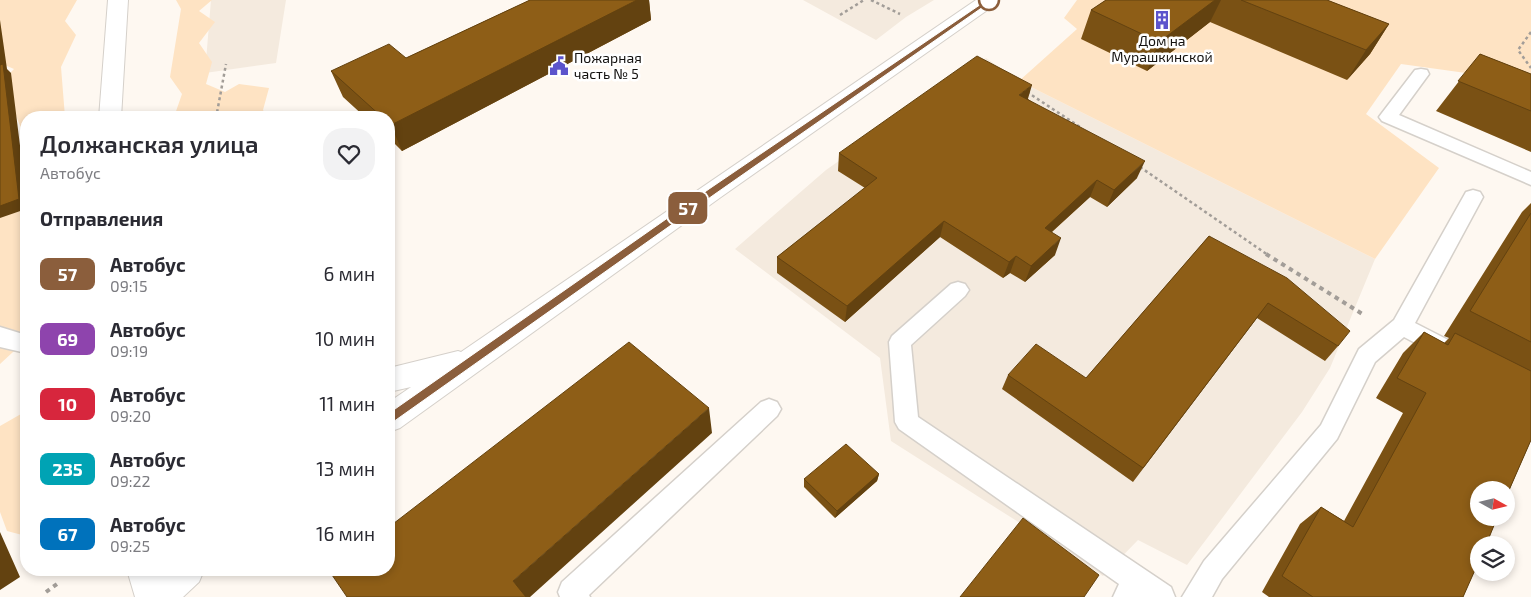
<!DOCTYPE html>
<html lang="ru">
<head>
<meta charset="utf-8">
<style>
	body { margin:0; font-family:"Exo 2",sans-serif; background:#f2f2f3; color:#2b2b33; height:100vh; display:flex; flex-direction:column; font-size:19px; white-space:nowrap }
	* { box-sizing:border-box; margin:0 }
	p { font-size:16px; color:#7c7c81 }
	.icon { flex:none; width:28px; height:28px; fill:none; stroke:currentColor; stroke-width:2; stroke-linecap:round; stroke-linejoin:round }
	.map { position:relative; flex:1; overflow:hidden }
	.sheet { position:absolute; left:20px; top:111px; width:375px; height:465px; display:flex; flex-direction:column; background:#fff; border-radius:20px; box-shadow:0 2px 8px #0003 }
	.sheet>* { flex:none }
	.badge { padding:0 10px; border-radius:8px; font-size:18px; line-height:32px }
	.needle { width:32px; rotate:98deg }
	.controls { position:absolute; left:1470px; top:481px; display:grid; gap:10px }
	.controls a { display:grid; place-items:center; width:45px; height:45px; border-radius:50%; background:#fff; box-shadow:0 2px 8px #0003; font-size:25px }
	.map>.badge { position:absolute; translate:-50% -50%; box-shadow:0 0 0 2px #fff }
	h2 { padding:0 20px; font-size:19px; line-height:45px }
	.round { display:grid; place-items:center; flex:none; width:52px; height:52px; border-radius:20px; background:#f2f2f3 }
	.overview { display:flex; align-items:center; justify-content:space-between; height:85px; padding:0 20px }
	h1 { font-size:24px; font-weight:600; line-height:38px }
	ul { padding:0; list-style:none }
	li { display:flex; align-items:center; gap:15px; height:65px; padding:0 20px }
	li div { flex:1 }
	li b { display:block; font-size:19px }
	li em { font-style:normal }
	li .badge { min-width:55px; font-weight:700; text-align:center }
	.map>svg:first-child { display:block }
	.built { fill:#f4eade }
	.green { fill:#fee3c3 }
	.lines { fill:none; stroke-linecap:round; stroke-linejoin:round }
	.service-casing { stroke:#d5d0ca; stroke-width:3 }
	.secondary-casing { stroke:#d5d0ca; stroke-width:2 }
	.path-far1 { stroke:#a29d98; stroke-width:2.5; stroke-dasharray:3 3; stroke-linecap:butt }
	.path { stroke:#a29d98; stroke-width:4; stroke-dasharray:4.5 4.5; stroke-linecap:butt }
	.service { fill:#fff; fill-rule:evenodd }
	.secondary { fill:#fff; fill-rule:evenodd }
	.wall { fill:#7a5114 }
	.shaded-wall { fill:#634210 }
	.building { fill:#8e5e17; stroke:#634210 }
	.line { fill:#8b5e3c; stroke:#fff }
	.stop-dot { fill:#fff; stroke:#8b5e3c; stroke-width:2.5 }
	.labels { text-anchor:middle; stroke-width:5; stroke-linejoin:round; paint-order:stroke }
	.far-poi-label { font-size:14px; fill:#13110f; stroke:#fff }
</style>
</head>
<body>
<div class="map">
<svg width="1531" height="597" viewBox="0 0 1531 597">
	<rect width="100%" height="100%" fill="#fef8f1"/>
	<path class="built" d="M211 0H286L276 63 205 73Z
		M803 0H934L906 17 876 40Z
		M986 58 1019 81 1375 259 1330 368 1302 412 1187 565 1138 540 1103 576 891 441 880 358 735 249 826 170Z"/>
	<path class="green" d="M0 0H77L65 21 76 35 61 67 65 117 26 118V314L22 320 26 326V340L0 364V205L13 202 23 133 2 81 14 69 0 63Z
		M176 0H212L199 11 215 22 199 43 212 62 206 84 225 92 239 84 269 88 263 110 267 117H174L182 94 170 77 181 9Z
		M1077 0H1531V77L1502 78 1401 64 1366 114 1439 168 1375 259 1019 81 1077 29 1064 18Z
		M21 414 26 415V536L7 531 0 512V426Z"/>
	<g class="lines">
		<g class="service-casing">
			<path id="service" d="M1421 69 1427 70 1429 74 1399 115 1531 172V185L1382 121 1379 117 1382 113 1415 70Z
				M1473 190 1480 192 1483 197 1415 323 1454 343 1457 349 1454 355 1446 358 1438 355 1404 337 1375 362 1337 439 1222 579 1212 597H1182L1204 561 1321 425 1359 349 1394 320 1466 192Z
				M958 282 965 284 969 290 965 296 911 345 918 417 1171 587 1175 597H1113L1119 584 899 429 895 422 889 342 892 336 951 284Z
				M0 327 26 335V353L0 347Z
				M769 399 777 402 781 409 777 416 589 595 590 597H560L558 592 562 582 761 402Z"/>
		</g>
		<g class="secondary-casing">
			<path id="secondary" d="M108 0H128L121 118H99Z
				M976 0H999L996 4 721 197 400 428 389 432V402L411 387 389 392V368L458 351 461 352Z
				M127 570H204L199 582 183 597H135Z"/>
		</g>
		<path class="path-far1" d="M871 0 900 14
			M840 15 864 0
			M1531 32 1518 50 1531 68
			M1027 92 1080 127
			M216 118 226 64
			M1140 167 1268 255"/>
		<path class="path" d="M1266 254 1364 315
			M46 592 57 584"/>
		<use href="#service" class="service"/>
		<use href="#secondary" class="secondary"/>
	</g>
	<path class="wall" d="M530 0H649L651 20 402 151 389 138V118H366L343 97 331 71 406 58Z
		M1106 0H1327L1389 24 1370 54 1347 80 1210 22 1147 71 1081 39 1091 10Z
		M1480 54 1531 74V152L1436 111Z
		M1028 99 1137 178 1107 207 1090 197 1052 232 1055 255 1025 282 1010 273 1003 278 940 237 845 322 777 273V257L865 188 838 171 839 153Z
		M1531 203V440L1463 597H1269L1262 592 1300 524 1321 507 1344 521 1403 413 1376 398 1403 353 1424 332 1444 343 1449 338 1444 336 1522 212Z
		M1209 236 1338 346 1325 361 1257 318 1133 482 1002 389 1008 375 1086 378Z
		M879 474 877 481 835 518 804 487V479Z"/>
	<path class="shaded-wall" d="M637 0H649L651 20 402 151 391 125Z
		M1215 0H1221L1210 22 1147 71 1159 42Z
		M0 20 7 69 11 73 26 194V209L0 218Z
		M1389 24 1370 54 1347 80 1366 50Z
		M1032 85 1027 102 1019 95Z
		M1145 161 1137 178 1107 207 1114 190Z
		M1097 180 1090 197 1038 244 1045 228Z
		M944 221 940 237 845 322 847 306Z
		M1061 238 1055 255 1025 282 1031 266Z
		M1016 256 1010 273 1003 278 1009 262Z
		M709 408 712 433 530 597H523L513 581Z
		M879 474 877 481 835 518 837 511Z
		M0 532 20 577 0 590Z"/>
	<path class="building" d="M530 0H637L391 125 389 123V118H383L331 71 389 44 406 58Z
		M1106 0H1215L1159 42 1091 10Z
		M1241 0H1327L1389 24 1366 50Z
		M1480 54 1531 74V111L1458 81Z
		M977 56 1032 85 1019 95 1145 161 1114 190 1097 180 1045 228 1061 238 1031 266 1016 256 1009 262 944 221 847 306 777 257 877 178 839 153Z
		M0 63V65L3 64 19 199 0 206Z
		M1531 213V342L1470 311Z
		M1209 236 1287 278 1350 331 1338 346 1268 303 1143 468 1008 375 1036 344 1086 378Z
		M1424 332 1448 345 1455 333 1531 371V440L1506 497V490H1479V518H1497L1486 545H1479V561L1463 597H1313L1282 576 1321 507 1353 527 1426 393 1397 378Z
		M629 342 709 408 513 581 526 597H347L330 572 332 570H389V527Z
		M846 444 879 474 837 511 804 479Z
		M1023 518 1099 575 1084 597H960Z"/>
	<path class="line" d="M987 0H993L715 194 393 422H385L383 419 385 416 709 189Z"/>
	<defs>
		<g id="building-bare" transform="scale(1.5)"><path d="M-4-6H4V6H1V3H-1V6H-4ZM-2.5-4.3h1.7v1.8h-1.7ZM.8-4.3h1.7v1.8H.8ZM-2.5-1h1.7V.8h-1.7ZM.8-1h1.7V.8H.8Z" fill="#5c54cc" stroke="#fff" stroke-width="2.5" paint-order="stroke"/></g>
		<g id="civic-bare" transform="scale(1.5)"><path d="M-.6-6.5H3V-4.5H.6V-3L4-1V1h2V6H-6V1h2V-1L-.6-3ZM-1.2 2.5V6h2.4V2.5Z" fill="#5c54cc" stroke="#fff" stroke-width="2.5" paint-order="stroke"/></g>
	</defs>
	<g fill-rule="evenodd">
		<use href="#building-bare" x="1162" y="20"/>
		<use href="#civic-bare" x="559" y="66"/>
	</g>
	<circle class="stop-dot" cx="989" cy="0" r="10"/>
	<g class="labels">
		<g class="far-poi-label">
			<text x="1162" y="46">Дом на<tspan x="1162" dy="16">Мурашкинской</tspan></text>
			<text x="574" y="63" text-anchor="start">Пожарная<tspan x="574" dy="16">часть № 5</tspan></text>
		</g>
	</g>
</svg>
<div class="controls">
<a><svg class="needle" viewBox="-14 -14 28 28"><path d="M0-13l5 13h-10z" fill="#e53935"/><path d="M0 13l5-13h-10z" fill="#7c7c81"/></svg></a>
<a><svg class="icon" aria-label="layers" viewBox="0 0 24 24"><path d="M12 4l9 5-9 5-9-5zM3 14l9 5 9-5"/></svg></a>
</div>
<b class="badge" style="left:688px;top:208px;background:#8b5e3c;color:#fff">57</b>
<section class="sheet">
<div class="overview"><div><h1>Должанская улица</h1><p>Автобус</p></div><a class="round"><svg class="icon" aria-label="heart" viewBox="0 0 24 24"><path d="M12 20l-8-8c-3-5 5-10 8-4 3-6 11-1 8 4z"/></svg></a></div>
<h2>Отправления</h2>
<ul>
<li><span class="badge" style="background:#8b5e3c;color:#fff">57</span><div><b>Автобус</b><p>09:15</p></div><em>6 мин</em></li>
<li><span class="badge" style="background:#8e44ad;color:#fff">69</span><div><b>Автобус</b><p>09:19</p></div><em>10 мин</em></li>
<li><span class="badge" style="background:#d7263d;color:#fff">10</span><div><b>Автобус</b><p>09:20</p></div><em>11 мин</em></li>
<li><span class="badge" style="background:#00a3b4;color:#fff">235</span><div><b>Автобус</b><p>09:22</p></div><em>13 мин</em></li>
<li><span class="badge" style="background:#0072bc;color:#fff">67</span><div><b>Автобус</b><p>09:25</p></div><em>16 мин</em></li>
</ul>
</section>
</div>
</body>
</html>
